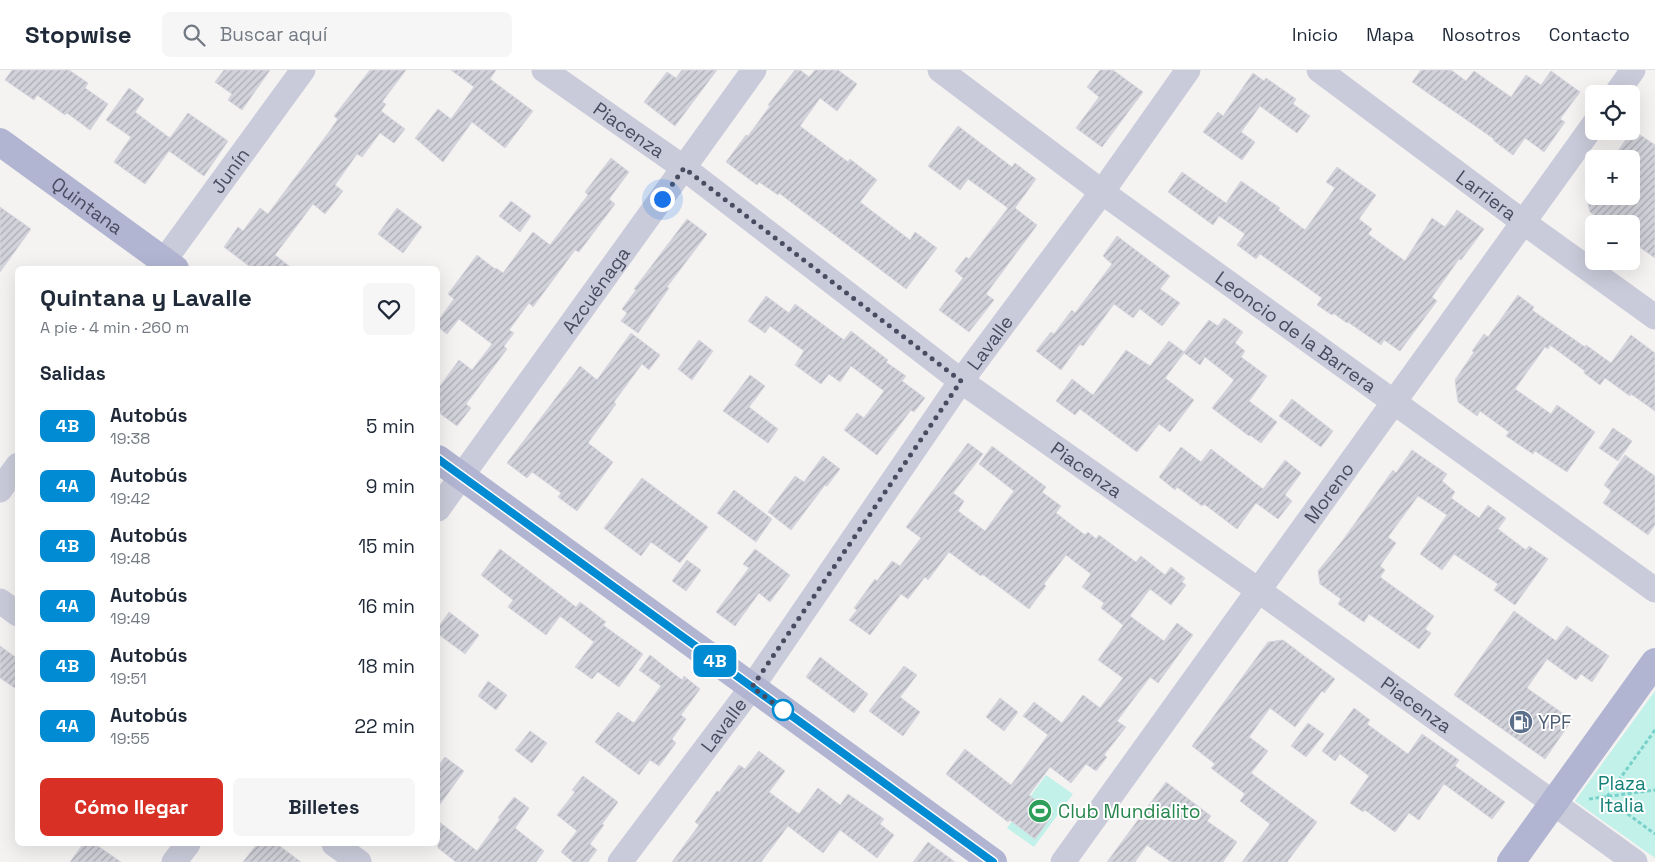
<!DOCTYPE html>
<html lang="es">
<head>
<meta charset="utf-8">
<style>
	body { margin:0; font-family:"Space Grotesk",sans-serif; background:#f6f6f7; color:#1f2937; height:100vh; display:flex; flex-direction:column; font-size:19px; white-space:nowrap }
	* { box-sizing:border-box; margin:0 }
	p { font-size:16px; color:#747a83 }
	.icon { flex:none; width:28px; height:28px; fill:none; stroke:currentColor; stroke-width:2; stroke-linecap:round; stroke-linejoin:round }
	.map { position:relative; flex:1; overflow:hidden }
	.drawer { position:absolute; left:15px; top:196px; width:425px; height:580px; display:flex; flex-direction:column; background:#fff; border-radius:8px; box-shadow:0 5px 20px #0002 }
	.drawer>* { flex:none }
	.badge { padding:0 10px; border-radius:8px; font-size:18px; line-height:32px }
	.fabs { position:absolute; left:1585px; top:15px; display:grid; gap:10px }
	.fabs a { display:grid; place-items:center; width:55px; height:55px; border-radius:8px; background:#fff; box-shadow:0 5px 20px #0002; font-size:25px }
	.you { position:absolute; width:25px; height:25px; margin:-12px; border:4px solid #fff; border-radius:50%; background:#1a73e8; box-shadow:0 0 0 8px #1a73e833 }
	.map>.badge { position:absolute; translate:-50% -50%; box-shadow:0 0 0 2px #fff }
	h2 { padding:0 25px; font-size:19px; line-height:45px }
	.round { display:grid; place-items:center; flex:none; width:52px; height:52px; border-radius:8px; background:#f6f6f7 }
	.headline { display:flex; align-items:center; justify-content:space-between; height:85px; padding:0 25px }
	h1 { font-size:24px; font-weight:800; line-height:38px }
	.action { display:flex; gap:10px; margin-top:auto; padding:10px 25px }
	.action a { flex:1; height:58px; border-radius:8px; background:#d93025; color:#fff; font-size:20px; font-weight:800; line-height:58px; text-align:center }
	.action a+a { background:#f6f6f7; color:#1f2937 }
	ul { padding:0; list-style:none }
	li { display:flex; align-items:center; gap:15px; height:60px; padding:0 25px }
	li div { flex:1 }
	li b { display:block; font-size:19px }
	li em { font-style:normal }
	li .badge { min-width:55px; font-weight:700; text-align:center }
	header { display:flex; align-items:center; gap:30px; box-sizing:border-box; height:70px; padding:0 25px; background:#fff; border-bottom:1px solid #e0e1e3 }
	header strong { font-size:24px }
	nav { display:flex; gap:28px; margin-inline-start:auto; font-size:18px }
	.search { width:350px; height:45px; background:#f6f6f7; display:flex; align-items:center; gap:12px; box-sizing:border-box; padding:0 18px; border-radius:8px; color:#747a83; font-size:19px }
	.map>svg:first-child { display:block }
	.green { fill:#c1f1e8 }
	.building { fill:url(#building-hatch); stroke:#d7d6de }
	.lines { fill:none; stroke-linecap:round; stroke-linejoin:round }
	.path { stroke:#78d1ca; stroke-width:3; stroke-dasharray:4 2.5; stroke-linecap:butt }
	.minor { stroke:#c9cbda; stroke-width:25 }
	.major { stroke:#b2b5d1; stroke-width:28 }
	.line-casing { stroke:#fff; stroke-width:11 }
	.line { stroke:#008bd3; stroke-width:8 }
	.walk { stroke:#494c61; stroke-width:5; stroke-dasharray:0 9 }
	.stop-dot { fill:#fff; stroke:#008bd3; stroke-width:2.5 }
	.labels { text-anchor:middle; stroke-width:4; stroke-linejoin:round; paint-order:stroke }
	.street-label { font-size:19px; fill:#494c61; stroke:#fff }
	.service-label { font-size:19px; fill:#4e5e75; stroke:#fff; text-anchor:start }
	.park-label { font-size:19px; fill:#158178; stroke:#fff }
	.leisure-label { font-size:19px; fill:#27864d; stroke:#fff; text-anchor:start }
</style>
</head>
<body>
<header>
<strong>Stopwise</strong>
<div class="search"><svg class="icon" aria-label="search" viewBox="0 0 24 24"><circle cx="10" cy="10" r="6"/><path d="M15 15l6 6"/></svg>Buscar aquí</div>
<nav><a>Inicio</a><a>Mapa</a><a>Nosotros</a><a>Contacto</a></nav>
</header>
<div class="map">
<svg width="1655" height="792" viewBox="0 0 1655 792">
	<defs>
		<pattern id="building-hatch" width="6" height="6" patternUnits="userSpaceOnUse" patternTransform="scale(1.25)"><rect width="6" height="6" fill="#d2d2da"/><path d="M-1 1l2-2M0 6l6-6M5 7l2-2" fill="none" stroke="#acadb4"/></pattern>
	</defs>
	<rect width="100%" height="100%" fill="#f5f3f2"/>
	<path class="green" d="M1655 621V788L1575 731Z
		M1046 705 1073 724 1034 777 1007 758Z"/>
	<path class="building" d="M12 0H69L88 13 85 18 108 34 90 60 67 43 65 45 37 25 34 30 5 10Z
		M224 0H270L242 40 228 30 232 24 215 12Z
		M370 0H406L382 32 386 34 381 41 405 59 394 73 380 63 362 87 357 84 335 115 343 121 325 144 313 134 275 185 293 199H253L224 177 238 157 243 161 260 138 268 144 329 62 338 49 334 46Z
		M451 0H496L490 9 533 41 505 78 472 52 443 92 415 68 438 39 451 49 474 17Z
		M682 0H717L675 56 644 32 667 2 676 8Z
		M795 0H800L809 7 815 0H838L857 14 837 41 820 28 800 56 848 92 850 89 877 110 860 132 910 170 915 162 937 178 906 219 779 123 778 125 759 112 757 115 726 92 746 65 748 66 770 36 768 35Z
		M1100 0H1113L1143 22 1102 77 1076 58 1099 27 1087 17Z
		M1421 0H1451L1466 11 1474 1 1511 27 1526 5 1541 15 1551 1 1580 22 1560 49 1565 52 1544 82 1525 68 1513 85 1493 70 1494 69 1412 12Z
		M1253 3 1264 11 1266 8 1296 29 1293 34 1310 46 1297 63 1260 36 1241 62 1255 72 1242 90 1203 62 1218 42 1223 46Z
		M129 18 144 29 135 42 170 68 188 43 228 71 204 106 169 81 145 114 114 92 131 67 106 50Z
		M958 56 1012 97 1015 93 1036 109 1015 138 1037 155 986 224 994 230 969 262 939 240 963 208 955 201 966 187 969 189 1008 138 968 109 960 120 928 96Z
		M1633 60 1655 75V188L1631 171V154H1606L1590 142 1586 126H1631V89H1612Z
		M611 88 629 102 609 129 615 134 579 182 575 180 533 237 529 233 509 260 514 263 504 276 507 279 466 334 471 338 457 356 438 342V319L459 290 472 300 492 274 459 249 447 264 438 257V251L454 229 448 224 477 185 495 199 496 198 503 203 533 162 550 175 588 125 585 122Z
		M1337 97 1376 125 1359 149 1372 159 1368 164 1405 191 1432 148 1445 157 1457 140 1484 159 1467 182 1461 190 1459 189 1432 227 1437 231 1400 281 1384 270 1381 275 1348 252 1347 253 1333 243 1332 245 1317 235 1322 228 1260 184 1256 189 1237 175 1245 164 1219 146 1213 155 1168 122 1182 102 1226 133 1241 111 1280 138 1278 140 1305 160 1335 118 1326 112Z
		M511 131 531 146 520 162 499 146Z
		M0 137 31 159 0 202Z
		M397 138 422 157 403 183 378 164Z
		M687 149 707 164 667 217 669 218 638 263 621 251 627 243 622 239 636 220 634 219Z
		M1117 166 1170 206 1160 219 1180 233 1162 256 1140 239 1133 248 1114 234 1083 276 1080 274 1061 300 1036 281 1051 262 1054 264 1072 240 1075 243 1112 194 1103 186Z
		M1518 225 1534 237 1532 240 1585 277 1586 275 1611 293 1631 265 1655 283V341L1631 324 1630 326 1605 308 1600 315 1584 303 1585 301 1550 275 1548 279 1545 277 1515 319 1551 344 1557 335 1595 362 1567 402 1535 381 1533 384 1506 366 1509 362 1480 341 1477 346 1458 332 1455 310 1474 282 1472 281 1484 264 1488 267Z
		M766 226 789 243 795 234 844 270 851 261 888 290 886 292 906 306 902 311 925 328 914 342 911 340 877 385 844 360 857 343 864 348 884 321 851 296 840 312 829 304 821 314 795 295 804 281 770 256 765 263 748 251Z
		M1224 248 1243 262 1235 273 1245 281 1241 287 1267 306 1249 331 1277 352 1261 373 1250 365 1249 366 1212 338 1234 310 1205 287 1200 295 1184 283 1165 308 1194 330 1170 362 1159 354 1137 382 1080 339 1075 345 1056 331 1072 309 1093 325 1126 280 1150 296 1169 271 1184 282 1209 250 1218 256Z
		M631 263 660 285 649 300 642 294 614 332 616 334 588 373 613 392 577 441 558 427 561 423 532 402 527 408 507 393 580 296 597 310Z
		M699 270 713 281 692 310 678 299Z
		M750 305 765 316 749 337 778 359 768 373 723 341Z
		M1292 329 1333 361 1321 377 1279 346Z
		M1613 358 1632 371 1618 391 1599 378Z
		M968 373 983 384 953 423 964 431 958 441 985 461 1014 421 979 394 992 376 1046 417 1042 422 1061 436 1056 443 1085 465 1088 462 1096 469 1099 465 1136 492 1141 486 1165 505 1171 497 1185 508 1182 512 1186 515 1171 535 1150 519 1123 555 1101 538 1104 533 1082 517 1091 504 1066 485 1044 514 1046 516 1029 539 982 504 981 506 949 482 928 510 925 507 908 529 901 524 870 565 849 550 857 540 854 538 875 509 877 511 892 491 900 496 921 468 906 457Z
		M1181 377 1201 392 1211 379 1263 419 1285 390 1301 403 1285 425 1292 431 1278 449 1256 433 1237 459 1204 434 1202 436 1177 417 1175 420 1159 407Z
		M1412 380 1447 404 1442 411 1455 422 1451 428 1479 448 1488 435 1506 448 1498 459 1526 480 1529 476 1548 489 1515 535 1494 520 1498 514 1454 484 1442 500 1420 484 1447 445 1418 426 1388 467 1396 473 1380 496 1385 500 1380 507 1434 546 1425 559 1431 563 1419 579 1369 544 1364 552 1338 534 1341 529 1320 514 1318 501 1343 470 1393 400 1396 403Z
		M1625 385 1655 406V455L1648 465 1603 433 1611 421 1604 415Z
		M823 386 840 399 827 416 825 415 791 460 768 442 795 406 804 412Z
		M642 408 708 457 680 493 651 472 641 486 604 458Z
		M734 420 772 449 756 472 717 443Z
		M500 479 576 537 580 532 606 552 603 555 643 584 619 617 598 602 592 609 575 597 594 572 560 546 546 565 508 537 513 530 481 505Z
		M755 479 790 505 770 532 759 523 735 556 716 542 749 498 743 494Z
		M687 490 701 500 686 521 672 511Z
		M1514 541 1556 571 1567 556 1609 586 1592 612 1581 604 1576 610 1547 589 1527 618 1572 650 1545 689 1454 625Z
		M449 542 479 565 465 584 438 564V558Z
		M1130 546 1164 571 1177 553 1193 565 1158 613 1150 607 1117 651 1126 657 1104 685 1107 687 1096 701 1086 694 1071 713 1050 697 1029 725 1053 744 1035 769 1010 750 1008 752 946 704 965 679 1011 715 1048 665 1023 646 1034 632 1062 653 1083 625 1100 638 1123 608 1098 590Z
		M1283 570 1335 609 1324 623 1322 621 1295 657 1270 638 1249 667 1268 681 1251 703 1317 752 1287 792H1242L1270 754 1240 731 1245 724 1211 698 1215 694 1192 676 1268 572Z
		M0 576 18 589V620L0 608Z
		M650 585 682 610 684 606 700 619 681 645 686 649 672 669 676 673 659 696 650 690 639 705 595 672 618 642 634 653 661 616 639 600Z
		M820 587 868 624 854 643 806 607Z
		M904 596 917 605 900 627 920 642 903 666 869 641Z
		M488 611 507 625 496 640 478 626Z
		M1000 628 1018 642 1004 661 986 647Z
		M1354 638 1370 650 1367 654 1408 684 1422 664 1459 690 1455 696 1505 732 1492 749 1444 714 1419 750 1409 743 1395 762 1365 740 1363 742 1350 733 1369 706 1340 684 1335 691 1322 681Z
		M1308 653 1324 664 1306 687 1291 676Z
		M530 661 547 673 532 693 515 680Z
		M759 681 785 701 769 722 799 744 818 718 840 735 848 724 884 749 880 754 894 765 877 788 840 760 823 783 788 756 761 792H672L699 755 695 752 717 721 719 722 739 695 745 699Z
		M445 687 464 701 438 737V696Z
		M583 706 618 732 602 754 604 755 590 774 597 780 588 792H573L561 782 577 761 557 745 575 722 572 720Z
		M1166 712 1211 746 1207 751 1237 772 1223 792H1171L1147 775 1135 792H1107Z
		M514 727 529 738 515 758 544 781 536 792H456L438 778V751L477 781 500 749 498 748Z
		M928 772 955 792H913Z
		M83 774H95L121 792H70Z
		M257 774H277L301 792H243Z"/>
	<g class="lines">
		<path class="path" d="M1655 660 1606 728 1655 764
			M1589 729 1655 720"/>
		<g class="minor">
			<path id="s1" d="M544 0 684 98 961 311 1258 520 1635 792"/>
			<path id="s2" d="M940 0 1102 122 1655 520"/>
			<path id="s3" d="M1319 0 1523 152 1655 247"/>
			<path d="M1616 24 1633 0"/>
			<path id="s4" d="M158 199 303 0"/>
			<path d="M0 420 18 395"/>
			<path id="s5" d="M438 439 754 0"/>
			<path d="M0 531 18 544"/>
			<path d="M334 774 359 792"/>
			<path d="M174 792 188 774"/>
			<path id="s6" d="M620 792 752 617 961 311 1102 122 1188 0"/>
			<path id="s7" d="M1063 792 1594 54"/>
		</g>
		<g class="major">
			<path id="s8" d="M0 72 175 199"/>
			<path d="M438 389 993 792"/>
			<path d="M1511 792 1655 592"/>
		</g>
	</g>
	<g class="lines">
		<g class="line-casing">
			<path id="line" d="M438 389 993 792"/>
		</g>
		<use href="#line" class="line"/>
		<path class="walk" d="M662 129 684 98 961 311 752 617 783 640"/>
	</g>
	<defs>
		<g id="fuel-disc" transform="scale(1.25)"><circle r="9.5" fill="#5c6f8a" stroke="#fff"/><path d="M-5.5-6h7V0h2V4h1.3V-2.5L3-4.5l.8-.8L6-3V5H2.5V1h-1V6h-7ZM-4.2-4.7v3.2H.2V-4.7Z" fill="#fff"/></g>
		<g id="stadium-disc" transform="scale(1.25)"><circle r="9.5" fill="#2e9e5b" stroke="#fff"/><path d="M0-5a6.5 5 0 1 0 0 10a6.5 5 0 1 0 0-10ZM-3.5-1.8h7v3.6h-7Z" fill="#fff"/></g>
	</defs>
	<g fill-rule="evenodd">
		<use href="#fuel-disc" x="1521" y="652"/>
		<use href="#stadium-disc" x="1040" y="741"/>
	</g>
	<circle class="stop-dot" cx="783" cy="640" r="10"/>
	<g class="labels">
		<g class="street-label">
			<text dy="7" stroke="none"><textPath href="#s1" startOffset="104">Piacenza</textPath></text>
			<text dy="7" stroke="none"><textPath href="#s4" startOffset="122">Junín</textPath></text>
			<text dy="7" stroke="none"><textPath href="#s3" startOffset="209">Larriera</textPath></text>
			<text dy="7" stroke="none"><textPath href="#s8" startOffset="108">Quintana</textPath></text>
			<text dy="7" stroke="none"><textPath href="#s5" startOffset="270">Azcuénaga</textPath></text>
			<text dy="7" stroke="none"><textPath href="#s2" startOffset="442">Leoncio de la Barrera</textPath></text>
			<text dy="7" stroke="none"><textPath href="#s6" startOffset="638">Lavalle</textPath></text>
			<text dy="7" stroke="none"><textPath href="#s1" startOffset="674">Piacenza</textPath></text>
			<text dy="7" stroke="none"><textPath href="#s7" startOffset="455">Moreno</textPath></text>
			<text dy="7" stroke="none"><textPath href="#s1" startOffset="1079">Piacenza</textPath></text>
			<text dy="7" stroke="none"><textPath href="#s6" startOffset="172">Lavalle</textPath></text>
		</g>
		<g class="service-label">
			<text x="1538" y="659">YPF</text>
		</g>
		<g class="park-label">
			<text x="1622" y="720">Plaza<tspan x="1622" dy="22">Italia</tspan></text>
		</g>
		<g class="leisure-label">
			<text x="1058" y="748">Club Mundialito</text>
		</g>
	</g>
</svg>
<div class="fabs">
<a><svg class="icon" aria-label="locate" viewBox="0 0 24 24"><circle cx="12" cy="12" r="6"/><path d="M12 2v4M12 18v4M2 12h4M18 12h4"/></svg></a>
<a>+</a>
<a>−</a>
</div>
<div class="you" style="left:662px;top:129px"></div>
<b class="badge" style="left:715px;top:591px;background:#008bd3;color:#fff">4B</b>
<section class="drawer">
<div class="headline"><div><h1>Quintana y Lavalle</h1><p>A pie · 4 min · 260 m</p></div><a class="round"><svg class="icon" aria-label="heart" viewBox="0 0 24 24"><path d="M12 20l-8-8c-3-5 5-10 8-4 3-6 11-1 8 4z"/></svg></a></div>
<h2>Salidas</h2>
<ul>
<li><span class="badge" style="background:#008bd3;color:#fff">4B</span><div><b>Autobús</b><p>19:38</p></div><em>5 min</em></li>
<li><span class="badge" style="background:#008bd3;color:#fff">4A</span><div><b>Autobús</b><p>19:42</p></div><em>9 min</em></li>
<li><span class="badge" style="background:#008bd3;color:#fff">4B</span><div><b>Autobús</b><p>19:48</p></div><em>15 min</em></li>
<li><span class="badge" style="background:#008bd3;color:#fff">4A</span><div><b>Autobús</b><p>19:49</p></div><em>16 min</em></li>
<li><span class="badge" style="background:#008bd3;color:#fff">4B</span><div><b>Autobús</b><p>19:51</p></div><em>18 min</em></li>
<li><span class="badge" style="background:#008bd3;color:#fff">4A</span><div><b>Autobús</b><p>19:55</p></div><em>22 min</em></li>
</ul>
<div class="action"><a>Cómo llegar</a><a>Billetes</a></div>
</section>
</div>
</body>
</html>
